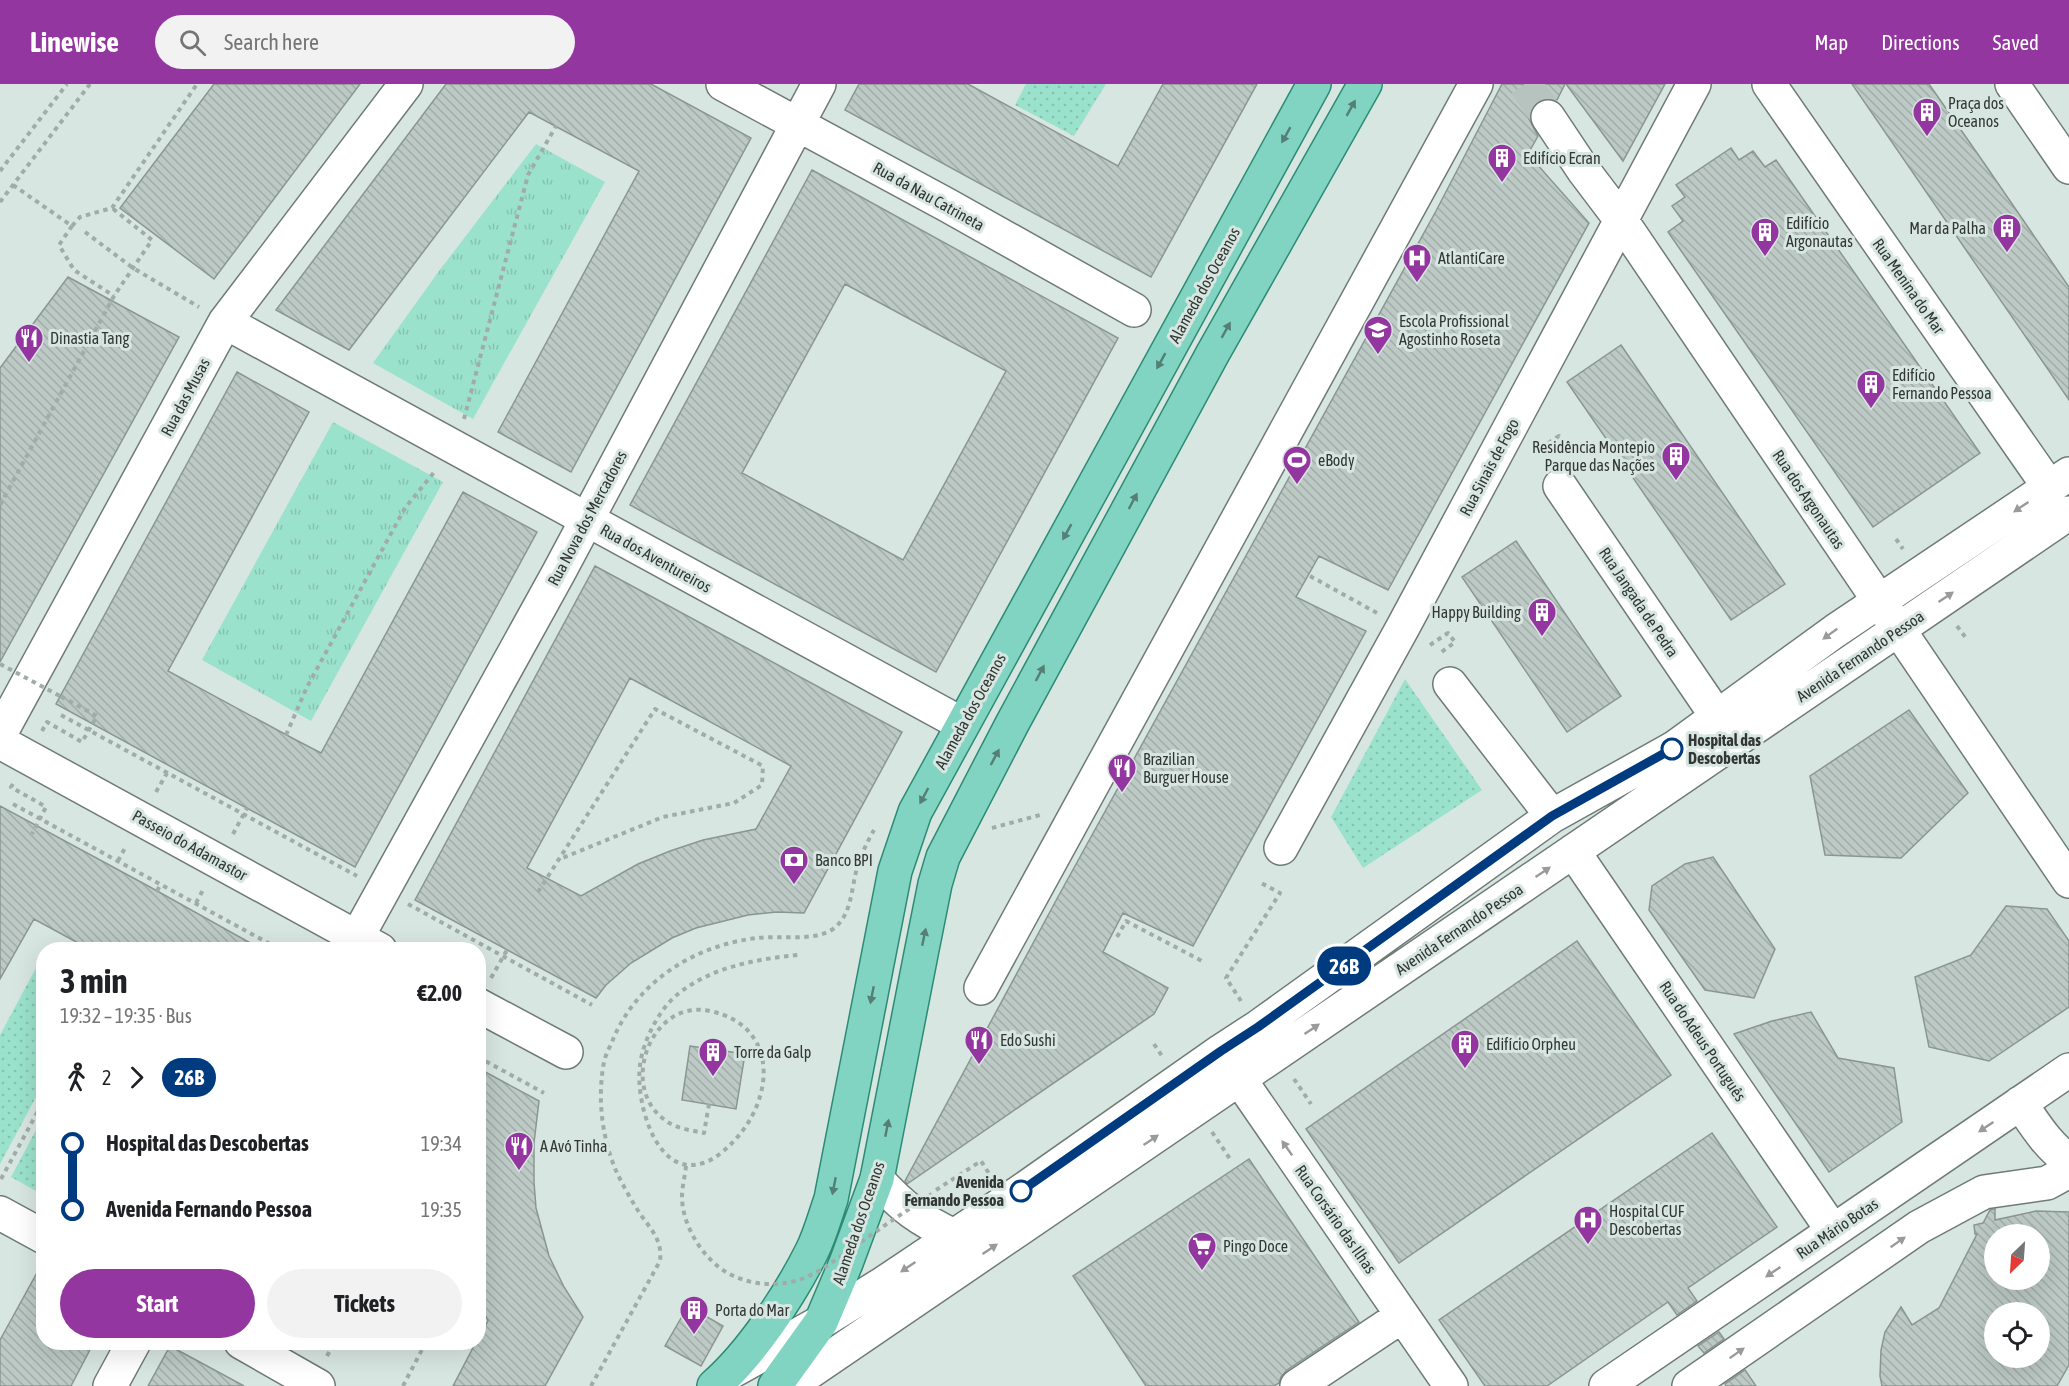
<!DOCTYPE html>
<html lang="en">
<head>
<meta charset="utf-8">
<style>
	body { margin:0; font-family:"Asap Condensed",sans-serif; background:#f2f2f2; color:#202124; height:100vh; display:flex; flex-direction:column; font-size:22px; white-space:nowrap }
	* { box-sizing:border-box; margin:0 }
	p { font-size:20px; color:#757577 }
	.icon { flex:none; width:33px; height:33px; fill:none; stroke:currentColor; stroke-width:2; stroke-linecap:round; stroke-linejoin:round }
	.map { position:relative; flex:1; overflow:hidden }
	.sheet { position:absolute; left:36px; top:858px; width:450px; height:408px; display:flex; flex-direction:column; background:#fff; border-radius:24px; box-shadow:0 6px 24px #0002 }
	.sheet>* { flex:none }
	.badge { padding:0 12px; border-radius:20px; font-size:21px; line-height:39px }
	.needle { width:39px; rotate:205deg }
	.fabs { position:absolute; left:1984px; top:1140px; display:grid; gap:12px }
	.fabs a { display:grid; place-items:center; width:66px; height:66px; border-radius:50%; background:#fff; box-shadow:0 6px 24px #0002; font-size:30px }
	.map>.badge { position:absolute; translate:-50% -50%; box-shadow:0 0 0 3px #fff }
	.legs { display:flex; align-items:center; gap:9px; height:66px; padding:0 24px; font-size:20px }
	.legs p { margin-inline-start:auto }
	.head { display:flex; align-items:center; justify-content:space-between; height:102px; padding:0 24px }
	h1 { font-size:33px; font-weight:700; line-height:45px }
	.cta { display:flex; gap:12px; margin-top:auto; padding:12px 24px }
	.cta a { flex:1; height:69px; border-radius:36px; background:#93369f; color:#fff; font-size:24px; font-weight:700; line-height:69px; text-align:center }
	.cta a+a { background:#f2f2f2; color:#202124 }
	ul { padding:0 24px; list-style:none }
	li { display:flex; align-items:center; gap:21px; height:66px; font-size:22px }
	li i { display:grid; place-items:center; width:9px; height:100%; margin:0 8px; background:currentColor }
	li i::after { content:''; width:15px; height:15px; margin:-8px; border:4px solid; border-radius:50%; background:#fff }
	li p { margin-inline-start:auto }
	li:first-child i { background:linear-gradient(#0000 50%,currentColor 0) }
	li:last-child i { background:linear-gradient(currentColor 50%,#0000 0) }
	header { display:flex; align-items:center; gap:36px; box-sizing:border-box; height:84px; padding:0 30px; background:#93369f; color:#fff }
	header strong { font-size:28px }
	nav { display:flex; gap:33px; margin-inline-start:auto; font-size:21px }
	.search { width:420px; height:54px; background:#f2f2f2; display:flex; align-items:center; gap:15px; box-sizing:border-box; padding:0 21px; border-radius:33px; color:#757577; font-size:22px }
	.map>svg:first-child { display:block }
	.grass { fill:url(#grass-dots) }
	.park { fill:url(#park-tufts) }
	.building { fill:url(#building-back-hatch); stroke:#8a9692; stroke-width:1.5; fill-rule:evenodd }
	.lines { fill:none; stroke-linecap:round; stroke-linejoin:round }
	.minor-tunnel { stroke:#b7c3bf; stroke-width:33; stroke-dasharray:33 16; stroke-linecap:butt }
	.minor-casing { stroke:#6f7b77; stroke-width:36 }
	.major-casing { stroke:#2d8b75; stroke-width:36 }
	.path { stroke:#a1aca8; stroke-width:4; stroke-dasharray:4.5 4.5; stroke-linecap:butt }
	.minor { stroke:#fff; stroke-width:33 }
	.major { stroke:#80d4c1; stroke-width:33 }
	.path-bridge { stroke:#a1aca8; stroke-width:4; stroke-dasharray:4.5 4.5; stroke-linecap:butt }
	.oneway { fill:#557e74 }
	.oneway2 { fill:#989b9a }
	.line-1-casing { stroke:#fff; stroke-width:14 }
	.line-1 { stroke:#003b80; stroke-width:9 }
	.stop-1-dot { fill:#fff; stroke:#003b80; stroke-width:3 }
	.labels { text-anchor:middle; stroke-width:6; stroke-linejoin:round; paint-order:stroke }
	.poi-label { font-size:16px; fill:#323735; stroke:#d8e6e1; text-anchor:start }
	.street-label { font-size:16px; fill:#323735; stroke:#d8e6e1 }
	.stop-label { font-size:16px; font-weight:bold; fill:#323735; stroke:#d8e6e1; text-anchor:start }
</style>
</head>
<body>
<header>
<strong>Linewise</strong>
<div class="search"><svg class="icon" aria-label="search" viewBox="0 0 24 24"><circle cx="10" cy="10" r="6"/><path d="M15 15l6 6"/></svg>Search here</div>
<nav><a>Map</a><a>Directions</a><a>Saved</a></nav>
</header>
<div class="map">
<svg width="2069" height="1302" viewBox="0 0 2069 1302">
	<defs>
		<pattern id="grass-dots" width="8" height="8" patternUnits="userSpaceOnUse" patternTransform="scale(1.5)"><rect width="8" height="8" fill="#9be2cc"/><path d="M2 2h.1M6 6h.1" fill="none" stroke="#86c2b0" stroke-width="1.8" stroke-linecap="round"/></pattern>
		<pattern id="park-tufts" width="24" height="20" patternUnits="userSpaceOnUse" patternTransform="scale(1.5)"><rect width="24" height="20" fill="#9be2cc"/><path d="M3 7l-1-3M5 7V3M7 7l1-3M15 17l-1-3M17 17v-4M19 17l1-3" fill="none" stroke="#86c2b0"/></pattern>
		<pattern id="building-back-hatch" width="6" height="6" patternUnits="userSpaceOnUse" patternTransform="scale(1.5)"><rect width="6" height="6" fill="#bcc9c4"/><path d="M-1 5l2 2M0 0l6 6M5-1l2 2" fill="none" stroke="#a2ada9"/></pattern>
	</defs>
	<rect width="100%" height="100%" fill="#d8e6e1"/>
	<path class="grass" d="M1026 0H1106L1074 52 1015 21Z
		M1405 595 1482 706 1363 784 1331 733Z
		M43 871V1000L0 1080V951Z
		M43 1033V1111L11 1093Z"/>
	<path class="park" d="M536 60 605 98 473 335 373 279 439 187Z
		M333 338 443 398 311 637 202 576Z"/>
	<path class="building" d="M214 0H360L214 195 120 124Z
		M446 0H651L751 54 571 388 498 348 639 87 529 28 349 266 276 226Z
		M859 0H968L1118 82 1163 0H1257L1151 193 845 26Z
		M1502 0H1565L1557 16 1546 14 1537 18 1532 24 1529 35 1538 52 1528 70 1589 139 1388 506 1319 472 1296 513 1366 547 1193 862 1123 829 1103 868 1168 904 1154 930 907 1100 905 1097 1059 811 1436 127Z
		M1566 0H1665L1623 77Z
		M1852 0H1929L1984 79 2069 203V316Z
		M1731 64 1739 76 1753 67 1765 83 1776 76 1980 369 1873 443 1668 148 1683 137 1672 122 1685 113 1676 101Z
		M812 86 1118 254 936 588 630 421ZM845 200 1006 287 903 476 742 389Z
		M68 193 179 253 0 578V284Z
		M1621 261 1785 500 1731 536 1567 298Z
		M237 288 309 328 168 587 294 655 321 669 463 408 537 448 355 783 56 620Z
		M1516 457 1621 612 1567 648 1462 493Z
		M595 482 902 648 804 829 777 828 748 831 696 844 672 854 631 879 606 901 596 914 415 816ZM630 594 791 682 756 745 703 756 670 767 638 780 581 812 527 784Z
		M1909 626 1968 709 1901 774 1825 771 1810 692Z
		M0 722 150 803 263 866H91L34 835 0 895Z
		M1713 773 1775 865 1754 914 1705 906 1649 826 1652 802 1685 780Z
		M2006 822 2047 825 2069 857V923L1989 977 1929 963 1915 893 1971 871Z
		M1577 857 1671 991 1399 1179 1306 1045Z
		M1811 928 1838 974 1894 984 1902 1038 1829 1088 1734 950 1772 937Z
		M690 962 745 970 736 1025 682 1016Z
		M478 984 539 1017 534 1059V1098L536 1124 549 1172 564 1203 583 1233 545 1302H453L476 1258H478V1254L488 1237 478 1216Z
		M1712 1049 1777 1143 1688 1204 1697 1217 1677 1231 1668 1218 1547 1302H1485L1439 1236Z
		M1249 1075 1359 1238 1287 1286 1281 1293 1279 1299 1274 1302H1146L1073 1192Z
		M1995 1125V1136L2036 1127 2069 1128V1281L2057 1302H1882L1880 1292 1881 1266 1885 1248 1901 1223 1912 1241 1939 1224 1977 1150H1975L1974 1141 1983 1139 1990 1126ZM1995 1150H2040V1196H1995ZM1995 1228H2040V1274H1995Z
		M44 1176V1258H94L71 1302H0V1256Z
		M688 1222 723 1242 701 1282 665 1262Z
		M1719 1248 1724 1255 1704 1269 1698 1262Z
		M170 1262 244 1302H148Z
		M1745 1286 1756 1302H1726L1725 1300Z"/>
	<g class="lines">
		<path class="minor-tunnel" d="M1525 0 1548 33"/>
		<g class="minor-casing">
			<path id="minor" d="M723 0 947 121 1134 226
				M1769 0 2049 403
				M2012 0 2069 83
				M1548 33 1584 87 1621 136 2069 797
				M225 238 962 640
				M1560 402 1718 634
				M1450 600 1552 732
				M0 650 225 238 406 0
				M0 658 380 866
				M1281 764 1403 543 1694 0
				M1573 767 1833 1147
				M350 866 559 488 819 0
				M981 904 1476 0
				M478 921 566 968
				M1227 977 1451 1302
				M2020 1019C2034 1039 2048 1063 2069 1076
				M877 1095C903 1124 919 1135 954 1152
				M0 1129 44 1153
				M241 1258 318 1302
				M729 1289 821 1238 884 1199 1020 1108 1221 967 1258 943 1552 732 1674 664 1835 547 2069 390
				M110 1302 134 1258
				M789 1302 2069 429
				M1297 1302 1402 1232
				M1606 1302 2069 986
				M1689 1302 1919 1143 1984 1108 2047 1099 2069 1087"/>
		</g>
		<g class="major-casing">
			<path id="major" d="M714 1302C751 1270 790 1211 812 1167 820 1151 825 1132 831 1115L895 787 915 728 1314 0
				M775 1302 821 1238 846 1179 877 1095 922 865 935 800 943 773 1012 640 1213 269 1365 0"/>
		</g>
		<path class="path" d="M0 87 67 0
			M13 101 72 142 80 133 112 124 197 0
			M0 118 90 0
			M72 142 59 161 74 186 114 212
			M85 148 133 184 199 223
			M464 335 528 91 556 42
			M1534 364 1536 367 1559 352 1565 360 1546 373
			M0 421 114 212 152 156 112 124
			M1896 455 1903 465
			M1310 492 1377 529
			M1957 542 1966 554
			M1430 561 1448 549 1455 558 1439 570
			M61 631 357 792
			M42 647 47 638 82 658 97 632 60 612
			M286 651 307 603 405 424 436 386
			M13 700 11 703 46 723 32 750
			M156 708 167 689
			M13 720 281 866
			M992 744 1040 731
			M233 750 247 724
			M118 777 126 762
			M157 807 161 800
			M538 808 655 625 763 682 762 701 734 719 663 733 560 775
			M196 819 204 804
			M408 820 592 921
			M1117 853 1126 837 1202 877
			M491 894 507 866
			M1241 917 1226 894 1280 809 1261 799
			M1154 960 1162 972
			M478 973 544 1009
			M1294 995 1311 1020
			M709 1020 704 1049C691 1046 676 1045 665 1036 618 1003 651 914 710 927 780 942 775 1016 732 1059 724 1067 714 1076 703 1079 655 1095 635 1015 640 981 643 957 659 925 678 910 711 883 757 875 798 871
			M1212 1048 1230 1075
			M1 1095 44 1016
			M936 1106 981 1077 990 1091
			M327 1272 335 1258
			M403 1302 426 1258
			M591 1302 660 1177C663 1154 648 1143 637 1125 630 1114 623 1101 617 1089 602 1055 597 1015 604 978 606 969 611 961 614 953 639 896 696 861 757 854 779 851 814 858 833 845 851 832 851 808 856 788 860 773 866 760 874 746"/>
		<use href="#minor" class="minor"/>
		<use href="#major" class="major"/>
		<path class="path-bridge" d="M0 580 60 612
			M686 1082C685 1092 682 1103 682 1113 682 1135 695 1160 710 1175 735 1202 779 1207 811 1191 829 1182 845 1169 861 1158 885 1141 909 1125 933 1109"/>
	</g>
	<defs><path id="oneway-solid" d="M-6-.8H1V-3.2L6.5 0L1 3.2V.8H-6Z" transform="scale(1.5)"/></defs>
	<g class="oneway">
		<use href="#oneway-solid" transform="translate(1351 24) rotate(-61)"/>
		<use href="#oneway-solid" transform="translate(1286 51) rotate(119)"/>
		<use href="#oneway-solid" transform="translate(1226 246) rotate(-61)"/>
		<use href="#oneway-solid" transform="translate(1161 277) rotate(119)"/>
		<use href="#oneway-solid" transform="translate(1133 417) rotate(-62)"/>
		<use href="#oneway-solid" transform="translate(1067 448) rotate(119)"/>
		<use href="#oneway-solid" transform="translate(1040 589) rotate(-62)"/>
		<use href="#oneway-solid" transform="translate(995 673) rotate(-62)"/>
		<use href="#oneway-solid" transform="translate(924 712) rotate(118)"/>
		<use href="#oneway-solid" transform="translate(924 853) rotate(-78)"/>
		<use href="#oneway-solid" transform="translate(872 911) rotate(101)"/>
		<use href="#oneway-solid" transform="translate(887 1044) rotate(-79)"/>
		<use href="#oneway-solid" transform="translate(834 1102) rotate(101)"/>
	</g>
	<g class="oneway2">
		<use href="#oneway-solid" transform="translate(2021 423) rotate(146)"/>
		<use href="#oneway-solid" transform="translate(1946 513) rotate(-34)"/>
		<use href="#oneway-solid" transform="translate(1830 550) rotate(144)"/>
		<use href="#oneway-solid" transform="translate(1543 788) rotate(-34)"/>
		<use href="#oneway-solid" transform="translate(1312 945) rotate(-34)"/>
		<use href="#oneway-solid" transform="translate(1986 1043) rotate(146)"/>
		<use href="#oneway-solid" transform="translate(1151 1056) rotate(-34)"/>
		<use href="#oneway-solid" transform="translate(1287 1064) rotate(-125)"/>
		<use href="#oneway-solid" transform="translate(1898 1158) rotate(-35)"/>
		<use href="#oneway-solid" transform="translate(990 1165) rotate(-34)"/>
		<use href="#oneway-solid" transform="translate(908 1183) rotate(146)"/>
		<use href="#oneway-solid" transform="translate(1773 1188) rotate(146)"/>
		<use href="#oneway-solid" transform="translate(1737 1269) rotate(-35)"/>
	</g>
	<g class="lines">
		<g class="line-1-casing">
			<path id="line-1" d="M1021 1107 1221 967 1258 943 1552 732 1672 665"/>
		</g>
		<use href="#line-1" class="line-1"/>
	</g>
	<defs>
		<g id="building-pin" transform="scale(1.5)"><path d="M0 17L-7.5 6A9.5 9.5 0 1 1 7.5 6Z" fill="#93369f" stroke="#d8e6e1"/><path d="M-4-6H4V6H1V3H-1V6H-4ZM-2.5-4.3h1.7v1.8h-1.7ZM.8-4.3h1.7v1.8H.8ZM-2.5-1h1.7V.8h-1.7ZM.8-1h1.7V.8H.8Z" fill="#fff"/></g>
		<g id="hospital-pin" transform="scale(1.5)"><path d="M0 17L-7.5 6A9.5 9.5 0 1 1 7.5 6Z" fill="#93369f" stroke="#d8e6e1"/><path d="M-5-5h3v3.5h4V-5h3V5h-3V1.5h-4V5h-3Z" fill="#fff"/></g>
		<g id="school-pin" transform="scale(1.5)"><path d="M0 17L-7.5 6A9.5 9.5 0 1 1 7.5 6Z" fill="#93369f" stroke="#d8e6e1"/><path d="M0-5L7-2L0 1L-7-2ZM-4 1L0 2.5L4 1V4Q0 6-4 4Z" fill="#fff"/></g>
		<g id="restaurant-pin" transform="scale(1.5)"><path d="M0 17L-7.5 6A9.5 9.5 0 1 1 7.5 6Z" fill="#93369f" stroke="#d8e6e1"/><path d="M-5-6h1v4h1v-4h1v4h1v-4h1v5L-1.5 .5V6h-2V.5L-5-1ZM5-6V6H3V1.5H1.5Q1.5-4 5-6Z" fill="#fff"/></g>
		<g id="stadium-pin" transform="scale(1.5)"><path d="M0 17L-7.5 6A9.5 9.5 0 1 1 7.5 6Z" fill="#93369f" stroke="#d8e6e1"/><path d="M0-5a6.5 5 0 1 0 0 10a6.5 5 0 1 0 0-10ZM-3.5-1.8h7v3.6h-7Z" fill="#fff"/></g>
		<g id="bank-pin" transform="scale(1.5)"><path d="M0 17L-7.5 6A9.5 9.5 0 1 1 7.5 6Z" fill="#93369f" stroke="#d8e6e1"/><path d="M-6-4H6V4H-6ZM0-2.3a2.3 2.3 0 1 0 0 4.6a2.3 2.3 0 1 0 0-4.6Z" fill="#fff"/></g>
		<g id="supermarket-pin" transform="scale(1.5)"><path d="M0 17L-7.5 6A9.5 9.5 0 1 1 7.5 6Z" fill="#93369f" stroke="#d8e6e1"/><path d="M-6-5.5h2.5l.6 2H6L4.5 2H-2.5L-4.4-4H-6ZM-1.5 3.2a1.3 1.3 0 1 0 .1 0ZM3 3.2a1.3 1.3 0 1 0 .1 0Z" fill="#fff"/></g>
	</defs>
	<g fill-rule="evenodd">
		<use href="#building-pin" x="1927" y="28"/>
		<use href="#building-pin" x="1502" y="74"/>
		<use href="#building-pin" x="2007" y="144"/>
		<use href="#building-pin" x="1765" y="148"/>
		<use href="#hospital-pin" x="1417" y="174"/>
		<use href="#school-pin" x="1378" y="246"/>
		<use href="#restaurant-pin" x="29" y="254"/>
		<use href="#building-pin" x="1871" y="300"/>
		<use href="#building-pin" x="1676" y="372"/>
		<use href="#stadium-pin" x="1297" y="376"/>
		<use href="#building-pin" x="1542" y="528"/>
		<use href="#restaurant-pin" x="1122" y="684"/>
		<use href="#bank-pin" x="794" y="776"/>
		<use href="#restaurant-pin" x="979" y="956"/>
		<use href="#building-pin" x="1465" y="960"/>
		<use href="#building-pin" x="713" y="968"/>
		<use href="#restaurant-pin" x="519" y="1062"/>
		<use href="#hospital-pin" x="1588" y="1136"/>
		<use href="#supermarket-pin" x="1202" y="1162"/>
		<use href="#building-pin" x="694" y="1226"/>
	</g>
	<g class="stop-1-dot">
		<circle cx="1672" cy="665" r="10"/>
		<circle cx="1021" cy="1107" r="10"/>
	</g>
	<g class="labels">
		<g class="poi-label">
			<text x="1948" y="25">Praça dos<tspan x="1948" dy="18">Oceanos</tspan></text>
			<text x="1523" y="80">Edifício Ecran</text>
			<text x="1786" y="145">Edifício<tspan x="1786" dy="18">Argonautas</tspan></text>
			<text x="1986" y="150" text-anchor="end">Mar da Palha</text>
			<text x="1438" y="180">AtlantiCare</text>
			<text x="1399" y="243">Escola Profissional<tspan x="1399" dy="18">Agostinho Roseta</tspan></text>
			<text x="50" y="260">Dinastia Tang</text>
			<text x="1892" y="297">Edifício<tspan x="1892" dy="18">Fernando Pessoa</tspan></text>
			<text x="1655" y="369" text-anchor="end">Residência Montepio<tspan x="1655" dy="18">Parque das Nações</tspan></text>
			<text x="1318" y="382">eBody</text>
			<text x="1521" y="534" text-anchor="end">Happy Building</text>
			<text x="1143" y="681">Brazilian<tspan x="1143" dy="18">Burguer House</tspan></text>
			<text x="815" y="782">Banco BPI</text>
			<text x="1000" y="962">Edo Sushi</text>
			<text x="1486" y="966">Edifício Orpheu</text>
			<text x="734" y="974">Torre da Galp</text>
			<text x="540" y="1068">A Avó Tinha</text>
			<text x="1609" y="1133">Hospital CUF<tspan x="1609" dy="18">Descobertas</tspan></text>
			<text x="1223" y="1168">Pingo Doce</text>
			<text x="715" y="1232">Porta do Mar</text>
		</g>
		<g class="street-label">
			<text transform="translate(929 112) rotate(29)" y="6">Rua da Nau Catrineta</text>
			<text transform="translate(1204 201) rotate(-61)" y="6">Alameda dos Oceanos</text>
			<text transform="translate(1909 202) rotate(55)" y="6">Rua Menina do Mar</text>
			<text transform="translate(185 313) rotate(-62)" y="6">Rua das Musas</text>
			<text transform="translate(1489 383) rotate(-62)" y="6">Rua Sinais de Fogo</text>
			<text transform="translate(1809 415) rotate(56)" y="6">Rua dos Argonautas</text>
			<text transform="translate(587 434) rotate(-62)" y="6">Rua Nova dos Mercadores</text>
			<text transform="translate(656 474) rotate(29)" y="6">Rua dos Aventureiros</text>
			<text transform="translate(1639 518) rotate(56)" y="6">Rua Jangada de Pedra</text>
			<text transform="translate(1860 572) rotate(-34)" y="6">Avenida Fernando Pessoa</text>
			<text transform="translate(970 627) rotate(-61)" y="6">Alameda dos Oceanos</text>
			<text transform="translate(190 761) rotate(29)" y="6">Passeio do Adamastor</text>
			<text transform="translate(1459 845) rotate(-34)" y="6">Avenida Fernando Pessoa</text>
			<text transform="translate(1703 957) rotate(56)" y="6">Rua do Adeus Português</text>
			<text transform="translate(1336 1135) rotate(55)" y="6">Rua Corsário das Ilhas</text>
			<text transform="translate(858 1139) rotate(-71)" y="6">Alameda dos Oceanos</text>
			<text transform="translate(1837 1144) rotate(-34)" y="6">Rua Mário Botas</text>
		</g>
		<g class="stop-label">
			<text x="1688" y="662">Hospital das<tspan x="1688" dy="18">Descobertas</tspan></text>
			<text x="1004" y="1104" text-anchor="end">Avenida<tspan x="1004" dy="18">Fernando Pessoa</tspan></text>
		</g>
	</g>
</svg>
<div class="fabs">
<a><svg class="needle" viewBox="-14 -14 28 28"><path d="M0-13l5 13h-10z" fill="#e53935"/><path d="M0 13l5-13h-10z" fill="#757577"/></svg></a>
<a><svg class="icon" aria-label="locate" viewBox="0 0 24 24"><circle cx="12" cy="12" r="6"/><path d="M12 2v4M12 18v4M2 12h4M18 12h4"/></svg></a>
</div>
<b class="badge" style="left:1344px;top:882px;background:#003b80;color:#fff">26B</b>
<section class="sheet">
<div class="head"><div><h1>3 min</h1><p>19:32 – 19:35 · Bus</p></div><b>€2.00</b></div>
<div class="legs"><svg class="icon" aria-label="walk" viewBox="0 0 24 24"><circle cx="13" cy="4" r="2"/><path d="M13 8l-2 6 4 7M11 14l-3 7M7 12l3-4h3l4 4"/></svg>2<svg class="icon" aria-label="forward" viewBox="0 0 24 24"><path d="M9 5l7 7-7 7"/></svg><b class="badge" style="background:#003b80;color:#fff">26B</b></div>
<ul>
<li><i style="color:#003b80"></i><b>Hospital das Descobertas</b><p>19:34</p></li>
<li><i style="color:#003b80"></i><b>Avenida Fernando Pessoa</b><p>19:35</p></li>
</ul>
<div class="cta"><a>Start</a><a>Tickets</a></div>
</section>
</div>
</body>
</html>
